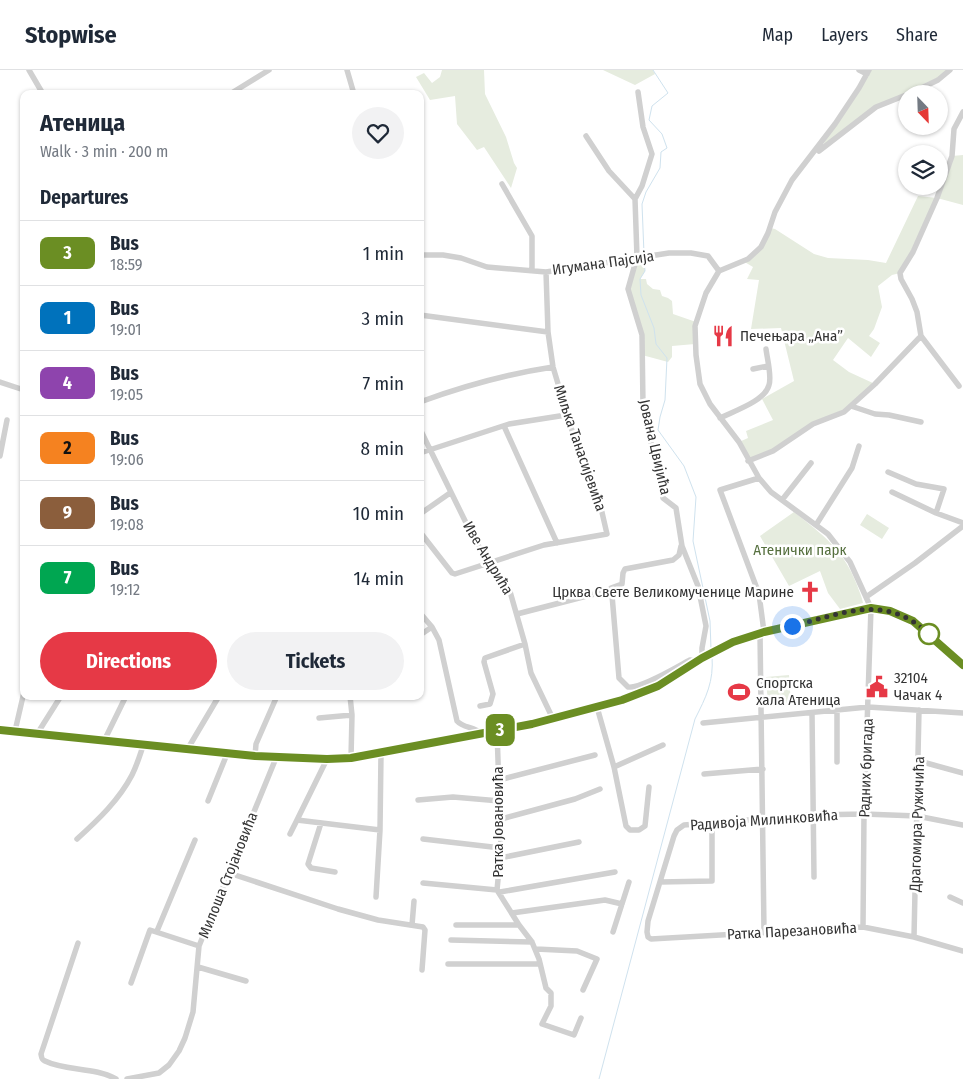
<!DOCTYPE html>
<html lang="en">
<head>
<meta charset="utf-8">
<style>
	body { margin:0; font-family:"Fira Sans Condensed",sans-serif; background:#f2f2f3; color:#1f2937; height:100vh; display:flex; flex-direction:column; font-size:19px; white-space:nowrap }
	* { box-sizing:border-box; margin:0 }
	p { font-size:16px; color:#747a83 }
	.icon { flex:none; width:28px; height:28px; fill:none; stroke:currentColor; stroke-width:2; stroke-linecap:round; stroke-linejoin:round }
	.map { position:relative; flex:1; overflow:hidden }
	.panel { position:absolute; left:20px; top:20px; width:404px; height:610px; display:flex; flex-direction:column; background:#fff; border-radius:10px; box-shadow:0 1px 4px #0004 }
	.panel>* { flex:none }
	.badge { padding:0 10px; border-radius:8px; font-size:18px; line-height:32px }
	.needle { width:32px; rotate:157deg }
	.controls { position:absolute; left:898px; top:15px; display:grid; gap:10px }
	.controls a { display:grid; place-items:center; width:50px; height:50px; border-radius:50%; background:#fff; box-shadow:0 1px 4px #0004; font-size:25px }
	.you { position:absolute; width:25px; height:25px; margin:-12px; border:4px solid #fff; border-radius:50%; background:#1a73e8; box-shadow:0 0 0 8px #1a73e833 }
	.map>.badge { position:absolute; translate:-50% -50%; box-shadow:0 0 0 2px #fff }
	h2 { padding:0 20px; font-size:19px; line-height:45px }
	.round { display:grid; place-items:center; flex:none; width:52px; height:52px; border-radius:26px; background:#f2f2f3 }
	.overview { display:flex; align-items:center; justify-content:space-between; height:85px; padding:0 20px }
	h1 { font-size:24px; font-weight:700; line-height:38px }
	.action { display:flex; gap:10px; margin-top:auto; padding:10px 20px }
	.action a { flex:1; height:58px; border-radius:30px; background:#e63946; color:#fff; font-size:20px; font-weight:700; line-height:58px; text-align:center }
	.action a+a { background:#f2f2f3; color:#1f2937 }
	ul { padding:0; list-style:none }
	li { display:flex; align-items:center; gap:15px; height:65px; padding:0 20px; border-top:1px solid #e0e1e3 }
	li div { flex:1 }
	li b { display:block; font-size:19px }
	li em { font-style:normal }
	li .badge { min-width:55px; font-weight:700; text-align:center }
	header { display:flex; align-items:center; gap:30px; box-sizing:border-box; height:70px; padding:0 25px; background:#fff; border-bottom:1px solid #e0e1e3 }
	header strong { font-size:24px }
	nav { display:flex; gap:28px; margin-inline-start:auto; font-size:18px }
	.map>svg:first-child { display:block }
	.green { fill:#e6ecdf }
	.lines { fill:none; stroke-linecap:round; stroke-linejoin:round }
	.stream { stroke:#cfe2ee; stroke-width:1 }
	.minor { stroke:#d0d0d0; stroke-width:5.5 }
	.major { stroke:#ababab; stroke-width:7 }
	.line-casing { stroke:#fff; stroke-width:11 }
	.line { stroke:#6b8e23; stroke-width:8 }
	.walk { stroke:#333; stroke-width:5; stroke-dasharray:0 9 }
	.stop-dot { fill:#fff; stroke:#6b8e23; stroke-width:2.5 }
	.labels { text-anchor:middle; stroke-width:5; stroke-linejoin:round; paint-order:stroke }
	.street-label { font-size:15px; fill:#333; stroke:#fff }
	.poi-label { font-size:15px; fill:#333; stroke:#fff; text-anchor:start }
	.park-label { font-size:15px; fill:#56703f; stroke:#fff }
</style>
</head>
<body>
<header>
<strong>Stopwise</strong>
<nav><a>Map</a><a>Layers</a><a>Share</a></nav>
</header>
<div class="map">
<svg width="963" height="1009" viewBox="0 0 963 1009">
	<rect width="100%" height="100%" fill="#fff"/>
	<path class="green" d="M442 0H484L485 24 506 67 514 93 517 98 511 118 484 77 477 80 457 54 455 26 430 30 416 7 424 3 432 13 440 7Z
		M603 0H653L655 4 635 15Z
		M869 0H950L947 3 876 37 819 81Z
		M963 85V135L937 128 900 203 892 205 878 216 882 237 874 259 869 266 880 273 871 287 848 268 833 290 849 302 875 314 851 336 813 354 773 381 748 391 739 372 748 368 746 361 773 350 762 329 794 311 781 258 751 259 759 210 747 209 753 197 743 191 752 186 770 158 775 159 814 184 828 188 868 190 886 193 918 126 937 128 952 86Z
		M637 187H644L645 201 640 209H646L647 214 653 219 660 220 662 226 668 228 672 231 673 244 696 252 695 274 672 276V287L668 292 642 285V265L628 219Z
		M794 442C822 464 844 480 857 515 859 521 862 527 863 533L840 539 828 523 820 501 789 516 760 466Z
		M867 444 889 458 882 469 860 455Z
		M789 605 791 634 768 636 766 607Z"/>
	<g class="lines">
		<path class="stream" d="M644 184 642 134 646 122 660 98 661 82 667 78 662 64 649 50 652 36 668 23 653 0
			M644 188 645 201 640 209 641 225 654 258 656 274 667 288 665 330 660 347 658 360 684 396 696 427 693 471 710 551 711 579
			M599 1009 695 649C706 627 714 612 712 586"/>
		<path class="minor" d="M29 0 43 24
			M347 0 354 24
			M859 0 867 4
			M638 22 643 57 652 84 642 116 635 129 637 187 628 219 642 265 643 335 663 428 676 438 682 476 698 516 706 556 702 578V588
			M230 24 269 0
			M909 24 938 10 950 0
			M586 66 609 101 635 129
			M819 81 876 37 906 25
			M502 114 532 166V200
			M420 185H443L461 188 487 197 546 202 669 183H691L708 186 719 201
			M719 201 706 223 695 256 696 285 700 314 710 334 739 372 759 408 771 422 828 464 850 492 871 538 864 744 863 857
			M719 201 748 189 761 177 768 163 775 142 792 110 835 54 859 18 869 0
			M420 245 548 262
			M753 299 768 296
			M0 312 24 320
			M959 316 921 266 917 242 912 229 901 209 900 203 913 182 937 128 952 86 954 59 963 42
			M420 332C464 316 507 304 553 297
			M851 336 875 344 889 345 921 352
			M720 348C734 341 765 331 769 315 772 306 767 288 766 279
			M504 356 557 473
			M420 359 472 465 489 493 509 518 525 574 531 603 553 649
			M420 383 509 354 566 345
			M0 386 7 350
			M748 391 773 381 813 354 844 342 875 314 921 266
			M888 402 916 414 944 419 936 443
			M759 408 720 420 759 524 764 562
			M892 422 936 443 963 453
			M782 430 811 393
			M420 444 450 423
			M816 455 852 398 859 376
			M420 462 452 503 455 504 544 475 607 464 598 425 579 384 553 297 548 262 546 202
			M610 520 612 525 619 608 628 617C641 619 677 597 690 590L696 591
			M866 527 915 493 963 456
			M420 543 432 557 439 570 457 651C464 659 475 656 481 664
			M517 544 610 520 611 518 622 514 623 503 625 499 673 490 679 485 681 476
			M760 563 764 861
			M420 565 432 557
			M350 626 352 645 351 688
			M480 636 490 634 493 624 484 592 485 588 525 574
			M597 637 614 697 626 756 630 760H639L645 756 649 717
			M837 640V692
			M812 643 814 807
			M319 648 352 645
			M703 653 868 637 963 643
			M15 661 24 622
			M497 661 501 778 497 820 519 855 532 872 539 889 546 918 551 923V936L542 954 574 965 581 948
			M37 664 61 626
			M104 671 126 626
			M187 680 219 626
			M255 686 256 674 277 626
			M327 689 297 750 380 760
			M919 691 963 703
			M614 697 663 675
			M704 704 763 699
			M499 710 595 685
			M418 730 453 727 500 731
			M208 731 227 684
			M501 749 575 729 600 719
			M321 753 308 794 311 798 335 802
			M963 755 917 746 864 744 812 745 684 755 677 760 674 766 648 851 647 862 648 867 651 869 863 857 914 867 963 881
			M290 764 297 750
			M77 769C98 750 119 730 132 705 137 695 140 685 143 676
			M423 769 501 778
			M500 788 579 772
			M229 803 338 839 378 850 423 857 425 860 422 900
			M660 812 712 811V752
			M423 813 497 820
			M500 822 615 802
			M376 827 380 760 381 684
			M950 827 963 833
			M512 843 605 830 622 834
			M412 855 414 831
			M456 855H519
			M157 861 195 770
			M613 862 629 812
			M914 867 919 640
			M451 870 532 872
			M78 873 41 984C42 988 41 989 45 991 65 1001 95 997 116 1009
			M536 879 577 881 597 889 583 920
			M448 894H540
			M198 897 246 911
			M131 913 150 860 199 876
			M127 1009 159 1003 169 995 179 981 185 968 193 942 199 876 276 688"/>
		<path class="major" d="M0 660 255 686 327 689 351 688 532 654 622 630 658 616 702 588 733 572 764 562 871 538 890 541 913 551 963 595"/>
	</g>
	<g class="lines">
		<g class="line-casing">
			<path id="line" d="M0 660 255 686 327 689 351 688 532 654 622 630 658 616 702 588 733 572 764 562 871 538 890 541 913 551 963 595"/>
		</g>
		<use href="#line" class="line"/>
		<path class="walk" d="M792 556C843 544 884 522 929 564"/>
	</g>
	<defs>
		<g id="restaurant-bare" transform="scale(1.725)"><path d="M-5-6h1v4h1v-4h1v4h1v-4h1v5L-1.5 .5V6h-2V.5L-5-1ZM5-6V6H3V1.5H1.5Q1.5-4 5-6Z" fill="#e63946" stroke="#fff" stroke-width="2.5" paint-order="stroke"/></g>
		<g id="church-bare" transform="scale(1.725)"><path d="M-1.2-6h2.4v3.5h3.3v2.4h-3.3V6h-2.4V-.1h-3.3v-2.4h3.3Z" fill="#e63946" stroke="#fff" stroke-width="2.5" paint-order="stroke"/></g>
		<g id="civic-bare" transform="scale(1.725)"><path d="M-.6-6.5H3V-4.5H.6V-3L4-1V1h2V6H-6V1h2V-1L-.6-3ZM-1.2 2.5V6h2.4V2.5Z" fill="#e63946" stroke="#fff" stroke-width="2.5" paint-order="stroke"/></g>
		<g id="stadium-bare" transform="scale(1.725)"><path d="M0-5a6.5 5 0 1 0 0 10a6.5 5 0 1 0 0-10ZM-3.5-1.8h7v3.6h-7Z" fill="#e63946" stroke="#fff" stroke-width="2.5" paint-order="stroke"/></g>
	</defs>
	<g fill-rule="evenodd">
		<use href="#restaurant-bare" x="723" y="266"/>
		<use href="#church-bare" x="810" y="522"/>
		<use href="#civic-bare" x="877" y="617"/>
		<use href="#stadium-bare" x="739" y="622"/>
	</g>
	<circle class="stop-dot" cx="929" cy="564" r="10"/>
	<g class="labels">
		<g class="street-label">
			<text transform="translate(603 193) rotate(-8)" y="5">Игумана Пајсија</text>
			<text transform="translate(655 377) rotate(77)" y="5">Јована Цвијића</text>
			<text transform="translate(580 378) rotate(71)" y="5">Миљка Танасијевића</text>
			<text transform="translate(488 488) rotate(59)" y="5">Иве Андрића</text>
			<text transform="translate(866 698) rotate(-88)" y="5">Радних бригада</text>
			<text transform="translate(764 750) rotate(-4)" y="5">Радивоја Милинковића</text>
			<text transform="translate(498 752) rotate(-90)" y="5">Ратка Јовановића</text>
			<text transform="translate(917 754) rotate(-88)" y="5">Драгомира Ружичића</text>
			<text transform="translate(228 805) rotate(-68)" y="5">Милоша Стојановића</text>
			<text transform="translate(792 861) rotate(-3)" y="5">Ратка Парезановића</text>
		</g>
		<g class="poi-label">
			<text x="740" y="271">Печењара „Ана”</text>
			<text x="794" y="527" text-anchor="end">Црква Свете Великомученице Марине</text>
			<text x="894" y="613">32104<tspan x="894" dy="17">Чачак 4</tspan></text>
			<text x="756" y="618">Спортска<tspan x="756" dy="17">хала Атеница</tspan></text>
		</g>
		<g class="park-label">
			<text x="800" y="485">Атенички парк</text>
		</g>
	</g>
</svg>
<div class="controls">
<a><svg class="needle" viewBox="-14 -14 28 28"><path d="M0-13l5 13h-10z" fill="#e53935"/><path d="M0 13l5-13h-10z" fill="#747a83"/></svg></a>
<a><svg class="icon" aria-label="layers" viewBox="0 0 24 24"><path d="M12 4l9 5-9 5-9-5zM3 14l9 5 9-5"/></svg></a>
</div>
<div class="you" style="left:792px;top:556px"></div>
<b class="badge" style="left:500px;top:660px;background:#6b8e23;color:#fff">3</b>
<section class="panel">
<div class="overview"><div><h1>Атеница</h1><p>Walk · 3 min · 200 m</p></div><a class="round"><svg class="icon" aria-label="heart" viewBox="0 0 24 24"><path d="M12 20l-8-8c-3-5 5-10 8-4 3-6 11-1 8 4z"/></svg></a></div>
<h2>Departures</h2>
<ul>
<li><span class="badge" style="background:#6b8e23;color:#fff">3</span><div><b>Bus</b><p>18:59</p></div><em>1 min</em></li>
<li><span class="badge" style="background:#0072bc;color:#fff">1</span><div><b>Bus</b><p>19:01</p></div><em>3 min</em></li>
<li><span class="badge" style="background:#8e44ad;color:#fff">4</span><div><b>Bus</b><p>19:05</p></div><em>7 min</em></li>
<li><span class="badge" style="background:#f58220;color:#111">2</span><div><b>Bus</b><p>19:06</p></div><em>8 min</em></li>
<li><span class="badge" style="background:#8b5e3c;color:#fff">9</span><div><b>Bus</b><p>19:08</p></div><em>10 min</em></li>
<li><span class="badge" style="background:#00a651;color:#fff">7</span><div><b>Bus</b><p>19:12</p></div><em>14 min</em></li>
</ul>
<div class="action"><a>Directions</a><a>Tickets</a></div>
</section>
</div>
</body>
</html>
